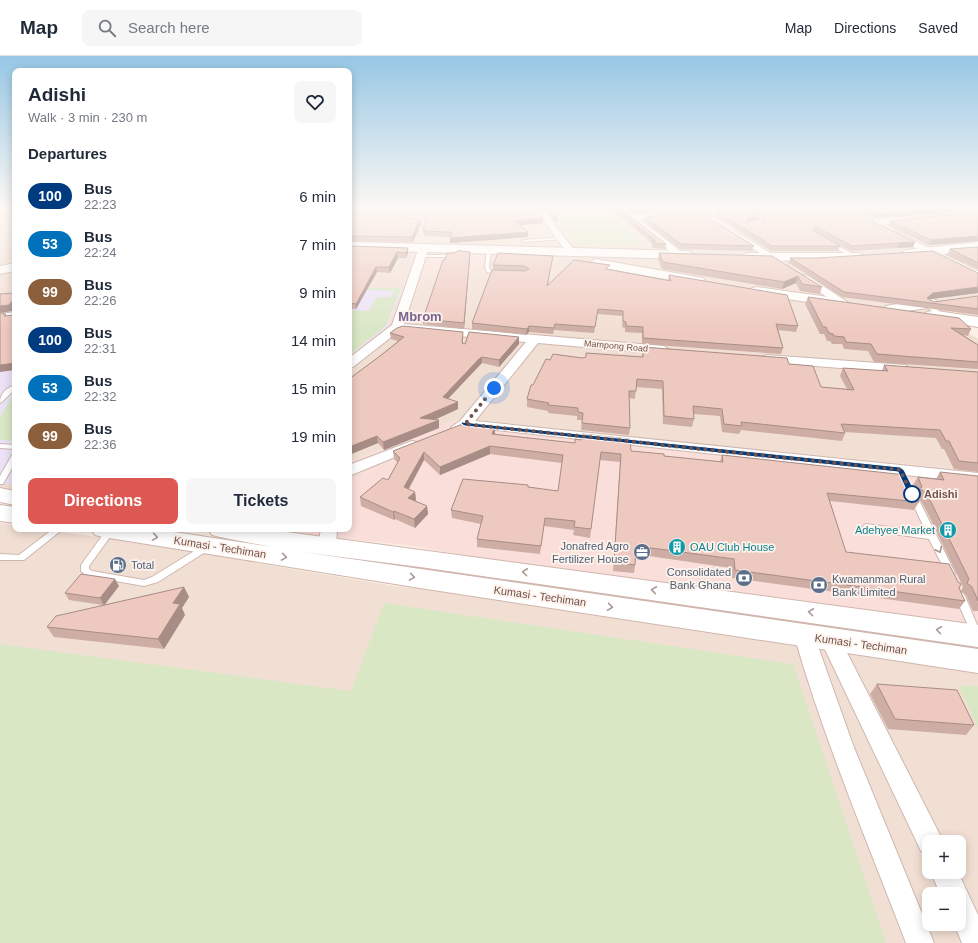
<!DOCTYPE html>
<html lang="en">
<head>
<meta charset="utf-8">
<style>
	body { margin:0; font-family:Arial,sans-serif; background:#f6f6f7; color:#1f2937; height:100vh; display:flex; flex-direction:column; font-size:15px; white-space:nowrap }
	* { box-sizing:border-box; margin:0 }
	p { font-size:13px; color:#747a83 }
	.icon { flex:none; width:22px; height:22px; fill:none; stroke:currentColor; stroke-width:2; stroke-linecap:round; stroke-linejoin:round }
	.map { position:relative; flex:1; overflow:hidden }
	.details { position:absolute; left:12px; top:12px; width:340px; height:464px; display:flex; flex-direction:column; background:#fff; border-radius:8px; box-shadow:0 2px 10px #0003 }
	.details>* { flex:none }
	.badge { padding:0 8px; border-radius:13px; font-size:14px; line-height:26px }
	.fabs { position:absolute; left:922px; top:779px; display:grid; gap:8px }
	.fabs a { display:grid; place-items:center; width:44px; height:44px; border-radius:8px; background:#fff; box-shadow:0 2px 10px #0003; font-size:20px }
	.you { position:absolute; width:20px; height:20px; margin:-10px; border:3px solid #fff; border-radius:50%; background:#1a73e8; box-shadow:0 0 0 6px #1a73e833 }
	.map>.badge { position:absolute; translate:-50% -50%; box-shadow:0 0 0 2px #fff }
	h2 { padding:0 16px; font-size:15px; line-height:36px }
	.round { display:grid; place-items:center; flex:none; width:42px; height:42px; border-radius:8px; background:#f6f6f7 }
	.head { display:flex; align-items:center; justify-content:space-between; height:68px; padding:0 16px }
	h1 { font-size:19px; font-weight:700; line-height:30px }
	.primary-button { display:flex; gap:8px; margin-top:auto; padding:8px 16px }
	.primary-button a { flex:1; height:46px; border-radius:8px; background:#dd5852; color:#fff; font-size:16px; font-weight:700; line-height:46px; text-align:center }
	.primary-button a+a { background:#f6f6f7; color:#1f2937 }
	ul { padding:0; list-style:none }
	li { display:flex; align-items:center; gap:12px; height:48px; padding:0 16px }
	li div { flex:1 }
	li b { display:block; font-size:15px }
	li em { font-style:normal }
	li .badge { min-width:44px; font-weight:700; text-align:center }
	header { display:flex; align-items:center; gap:24px; box-sizing:border-box; height:56px; padding:0 20px; background:#fff; border-bottom:1px solid #e0e1e3 }
	header strong { font-size:19px }
	nav { display:flex; gap:22px; margin-inline-start:auto; font-size:14px }
	.search { width:280px; height:36px; background:#f6f6f7; display:flex; align-items:center; gap:10px; box-sizing:border-box; padding:0 14px; border-radius:8px; color:#747a83; font-size:15px }
	.map>svg:first-child { display:block }
	.residential { fill:#f2dfd4; fill-rule:evenodd }
	.commercial { fill:#fadeda }
	.education { fill:#ece2f7 }
	.green { fill:#d9e7c5 }
	.lines { fill:none; stroke-linecap:round; stroke-linejoin:round }
	.lane-casing { stroke:#ceb7af; stroke-width:2 }
	.street-casing { stroke:#ceb7af; stroke-width:2 }
	.secondary-casing { stroke:#d0b6ad; stroke-width:2 }
	.lane { fill:#fff; fill-rule:evenodd }
	.street { fill:#fff; fill-rule:evenodd }
	.secondary { fill:#fff; fill-rule:evenodd }
	.wall { fill:#cdada4 }
	.shaded-wall { fill:#a78d86 }
	.building { fill:#eec9bf; stroke:#a78d86 }
	.oneway { stroke:#aa9894 }
	.line { fill:#003b80; stroke:#fff }
	.walk { stroke:#72534c; stroke-width:4; stroke-dasharray:0 7.2 }
	.stop-dot { fill:#fff; stroke:#003b80; stroke-width:2 }
	.labels { text-anchor:middle; stroke-width:3.5; stroke-linejoin:round; paint-order:stroke }
	.far-street-label { font-size:9px; fill:#72534c; stroke:#fef3ec }
	.stop-label { font-size:11px; font-weight:bold; fill:#72534c; stroke:#fef3ec; text-anchor:start }
	.culture-label { font-size:11px; fill:#0d838f; stroke:#fef3ec; text-anchor:end }
	.service-label { font-size:11px; fill:#4e5e75; stroke:#fef3ec; text-anchor:end }
	.street-label { font-size:11px; fill:#72534c; stroke:#fef3ec }
	.far-district-label { font-size:13px; font-weight:bold; fill:#79648e; stroke:#fef3ec }
</style>
</head>
<body>
<header>
<strong>Map</strong>
<div class="search"><svg class="icon" aria-label="search" viewBox="0 0 24 24"><circle cx="10" cy="10" r="6"/><path d="M15 15l6 6"/></svg>Search here</div>
<nav><a>Map</a><a>Directions</a><a>Saved</a></nav>
</header>
<div class="map">
<svg width="978" height="887" viewBox="0 0 978 887">
	<rect width="100%" height="100%" fill="#fbefe6"/>
	<path class="residential" d="M0 153H15V434L0 433Z
		M349 153H978V263L948 265 978 283V415L456 364 349 406Z
		M0 467 15 469V473H42L118 484 394 530 559 547 978 614V887H0ZM929 786H959V816H929ZM929 838H959V868H929Z"/>
	<path class="commercial" d="M430 195 486 196 481 214 424 215Z
		M456 364 978 415V570L546 513 406 489 248 473H349V406Z"/>
	<path class="education" d="M15 229V430L0 426V248Z
		M349 233H402L388 270 349 300Z"/>
	<path class="green" d="M561 153H606L643 188H578L548 154Z
		M349 232H401L386 270 349 299V252H351L350 254 369 255 377 241H391L394 235 352 233Z
		M15 336V385L2 384 0 383V361Z
		M384 547 793 608 886 887H0V588L351 635Z
		M958 629 978 631V672Z"/>
	<g class="lines">
		<g class="lane-casing">
			<path id="lane" d="M747 153H751L763 161V166L754 169V167L760 164V162Z
				M561 181H563V183L524 186 522 185 524 184Z
				M830 186 857 200V201L853 202 828 188V187Z
				M489 192 491 193 489 212 491 215 503 217V219L487 216 485 212 487 193Z
				M456 197H458V199L443 201H421L419 200 421 199H443Z
				M15 256V260L0 262V258Z
				M15 329V334C10 337 4 345 0 347 0 337 6 332 15 329Z
				M0 388 15 389V393L0 392Z
				M12 399H15V407L3 428H0V420Z
				M916 443 920 446 955 517 953 519H947L929 483 866 474 862 471 866 468 926 476 912 446Z
				M53 473H63L24 504H0V498L19 499Z
				M107 473 115 474 89 510V513L92 515 144 524 152 521 204 489H210L211 491 210 493 158 526 144 530 87 520 81 515V509Z
				M960 536 963 537 965 540 978 571V581H973L955 540 957 537Z"/>
		</g>
		<g class="street-casing">
			<path id="street" d="M617 153H626L634 159 668 158V162H665L640 164 683 197V201H677Z
				M691 153H700L788 208 786 210H780Z
				M540 157H546L574 194V198H568L539 159Z
				M911 160 915 163 914 165 873 170 869 167 873 164Z
				M894 175 978 215V222L891 180 890 178Z
				M424 188 429 191 404 268 664 290 670 294 664 298 538 287 475 365 978 417V427L469 371 458 375 453 374 451 371 460 365 526 286 399 275 353 311 349 312V302L392 269 419 191Z
				M804 219 808 220 849 247 844 250 840 249 800 224 799 222 800 220Z
				M767 299 905 309 911 313 905 317 763 306 761 303 763 300Z
				M412 385 417 386 419 389 417 392 349 420V409Z
				M321 473H337L336 490 333 494 327 496 321 494 318 490Z
				M804 571 811 573 814 579 853 689 934 887H906C867 785 824 684 794 579L797 573Z
				M830 575 837 577 939 777 943 786H929V798L921 795 820 583 823 577Z
				M931 816H958L978 859V887H962L954 868H959V838H940Z"/>
		</g>
		<g class="secondary-casing">
			<path id="secondary" d="M349 186 689 195 695 199 689 203 349 194Z
				M978 186V194L906 202 900 198 906 194Z
				M746 197H859L865 201 859 205 741 204 740 201Z
				M596 203 698 221 703 222 705 225 703 228 698 229 591 210 589 207Z
				M15 207V215L0 218V210Z
				M757 231 836 242 841 243 843 246 841 249 836 250 752 238 750 235 752 232Z
				M931 243 936 244 943 251 941 254 937 255 978 261V271L927 262 924 259 927 256 932 255 928 252 891 257 886 256 884 253 886 250 891 249Z
				M0 432 15 435V449L0 446Z
				M0 449 15 451V467L0 465Z
				M91 473H155L272 491 220 481 212 479 208 473H264L978 569V591L420 511 302 496 978 593V617L420 532 103 481 95 479Z"/>
		</g>
		<use href="#lane" class="lane"/>
		<use href="#street" class="street"/>
		<use href="#secondary" class="secondary"/>
	</g>
	<path class="wall" d="M349 153 400 161 420 163 421 168 413 186 349 185Z
		M428 153H550L558 160 557 165H554L547 156H540L539 157 543 167 520 169 528 176V181L450 187V181L424 180 423 175Z
		M611 153H621L666 188V193L653 192 652 190V187Z
		M628 153H690V154L634 157Z
		M753 153H848L913 191 897 192 851 195 814 176 840 190 838 195H771L714 159 715 154 760 158 758 163 747 166 764 163V160Z
		M853 153H978V154L874 162Z
		M978 156V185L929 189 888 170 890 165Z
		M645 161 754 190 752 195 680 193 644 165Z
		M349 190 408 192V197L406 202H398L390 217 377 216 356 253H349Z
		M978 191V213L947 199 950 193Z
		M460 195 470 201 464 273 423 268V263L445 204 454 197Z
		M659 197 772 200 822 231 820 238 800 235 796 227 782 233 662 213 658 203Z
		M553 200 552 205 548 229 609 213 668 224 669 219 798 270 796 276 778 274 783 292 781 298 642 288V277L625 276V272L622 271 623 260 597 258 594 277 554 274 553 278 529 276 526 279 472 273V267L493 214V209Z
		M790 202 978 217V237L931 243H930L934 246 978 240V259L842 241 789 207Z
		M808 241 971 273 968 280 963 279 978 289V313L874 306 868 295 844 293 842 288H832L830 285H827L824 278H820L805 248Z
		M463 276V287L465 288 519 281V288L499 311 482 307 479 310 448 343 458 346V353L434 364 439 372 384 394 378 387 349 399V323L380 300 398 285 391 283 390 277Z
		M643 291 789 308 821 331 847 333 840 320 843 312 882 315 884 309 978 316V416L954 413 944 393H942L936 382 845 376V377L842 385 741 374 739 378 722 376 720 360 694 358V363L692 371 663 368 662 333 636 331 635 343 629 342 630 372 629 379 581 374 582 364H577V360L548 357V355L527 351V343L533 329 550 304 582 302 642 301Z
		M495 378 575 387 581 384 582 378 631 395 664 400 720 406 722 399 911 431 915 433 913 429 918 421 936 423 940 416 978 420V555H973L966 539 961 535 963 531 927 456 921 445 917 442 919 446 914 454 830 445 846 496 959 532 965 545 959 553 732 522 731 512 635 498V509L634 517 613 515 620 406 600 404 590 482 573 479 574 474 544 470 540 498 477 491V483L481 468 452 462 451 454 528 431 558 435 562 407 490 398 440 419 424 404 409 433 415 436 416 444 415 445 427 450 428 458 415 472 395 463 394 464 361 450 360 441 388 424 398 407 394 403 393 395Z
		M119 530 105 549 184 531 189 541 182 552 185 559 164 593 54 581 47 571 103 549 69 544 65 537Z
		M877 628 974 669 966 679 888 673 870 638Z"/>
	<path class="shaded-wall" d="M937 153H978V154L874 162 876 158Z
		M760 158 758 163 747 167 748 162Z
		M558 160 557 165H554V161Z
		M543 162V167L515 170V165Z
		M420 163 421 168 413 186 412 181Z
		M528 176V181L450 187V182Z
		M978 180V185L929 189 931 184Z
		M915 186 913 191 897 192 899 187Z
		M408 192V197L406 202V197Z
		M397 196 398 202 390 217 389 211Z
		M470 196V201L464 273V267Z
		M376 211 377 216 356 253V248Z
		M798 220 796 227 782 233 784 226Z
		M978 231V237L931 243 926 246 927 242 933 237Z
		M15 241V251L12 255 0 257V250Z
		M529 270V276L526 279 527 273Z
		M519 281V288L499 311V304Z
		M482 301V307L479 310 443 348V341L479 303Z
		M15 307V314L0 316V309Z
		M458 346V353L421 370 420 362Z
		M439 364V372L384 394 383 386Z
		M495 370V378L492 386V378Z
		M377 380 378 387 349 399V391Z
		M490 390V398L440 419V411Z
		M424 396V404L405 439 404 431Z
		M920 433 916 442 915 438Z
		M415 436 416 444 409 450 408 442Z
		M427 450 428 458 415 472 414 463Z
		M394 455 395 463 394 464 393 456Z
		M115 523 119 530 104 549 100 542Z
		M184 531 189 541 182 552 185 559 164 593 158 583 173 547Z"/>
	<path class="building" d="M349 153H396L400 161 420 163 412 181 349 180Z
		M428 153H539L538 155 543 162 515 165 528 176 450 182 452 176 423 175Z
		M548 153H550L558 160 554 161Z
		M617 153H621L666 188 653 187 652 185H656Z
		M736 153H752L760 158 748 162 747 166 765 162V155L761 153H848L915 186 899 187 852 190 816 171 813 173 814 175 840 190H772L715 154Z
		M864 153H937L876 158Z
		M700 156 754 190 681 188 645 161Z
		M978 156V180L931 184 890 165Z
		M349 190 408 192 406 197 397 196 389 211H376L356 248 349 247Z
		M978 191V207L950 193Z
		M459 194 460 195 470 196 464 267 423 263 443 204H445L447 197H454Z
		M933 195 978 217V231L933 237 927 242 934 246 978 240V253L844 236 790 202H817Z
		M498 197 553 200 547 230 574 204 610 209 606 213 671 225 669 219 787 239 798 270 776 268 783 292 643 282V271L626 270V266L623 265V255L598 253 595 271 555 268 554 272 529 270 527 273 472 267 492 214 525 215 529 213 525 210 493 209Z
		M659 197 772 200 822 231 802 228 798 220 784 226 663 206Z
		M15 237V241L9 249 0 250V238Z
		M808 241 959 262 971 273 951 272 978 289V306L877 298 871 288 846 286 844 281 834 280 833 278 829 277 826 271H823Z
		M0 257H4L3 258H6L4 260 15 259V307L0 309Z
		M403 270 463 276 462 287 465 288 469 276 519 281 499 304 482 301 479 303 443 341 458 346 420 362 439 364 383 386 377 380 349 391V323L380 300 404 281 390 277 397 272Z
		M643 291 787 302 789 308 813 310 821 331 854 334 843 312 888 315 884 309 978 316V407L959 405 949 385H946L940 374 841 368 845 377 741 366 742 370 724 368 722 353 693 350 694 363 664 360 663 325 637 323 636 335H629L630 372 582 367 583 357 578 356V352L548 349 549 347 527 343 531 329H533L546 303 550 304 553 298 582 302 586 301V297L643 301Z
		M465 367 495 370 492 378 575 387V383L581 384 582 378 630 383 631 395 664 398V400L723 406 722 399 906 419 911 431 917 434 922 431 918 421 944 424 940 416 978 420V545L972 531 967 527 969 523 932 448 926 437 920 433 915 438 919 446 827 437 846 496 949 508 958 526 961 528 959 532 965 545 735 514 734 503 636 490 635 509 614 506 621 398 601 396 591 473 574 471 575 465 545 462 541 490 477 483 483 460 451 454 463 423 528 429V431L558 435 563 399 490 390 440 411 424 396 404 431 415 436 408 442 427 450 414 463 394 455 393 456 360 441 383 422 388 424 400 402 393 395Z
		M81 518 115 523 100 542 65 537Z
		M184 531 173 547 180 548 158 583 47 571 56 560Z
		M877 628 957 634 974 669 895 663Z"/>
	<defs><path id="oneway-chevron" d="M-2-3.5L2.5 0L-2 3.5" fill="none" stroke-width="1.6" stroke-linecap="round" stroke-linejoin="round"/></defs>
	<g class="oneway">
		<use href="#oneway-chevron" transform="translate(155 481) rotate(9)"/>
		<use href="#oneway-chevron" transform="translate(939 494) rotate(64)"/>
		<use href="#oneway-chevron" transform="translate(284 501) rotate(9)"/>
		<use href="#oneway-chevron" transform="translate(525 516) rotate(-172)"/>
		<use href="#oneway-chevron" transform="translate(412 521) rotate(9)"/>
		<use href="#oneway-chevron" transform="translate(654 534) rotate(-172)"/>
		<use href="#oneway-chevron" transform="translate(610 551) rotate(8)"/>
		<use href="#oneway-chevron" transform="translate(811 556) rotate(-172)"/>
		<use href="#oneway-chevron" transform="translate(939 574) rotate(-172)"/>
	</g>
	<linearGradient id="sky" x2="0" y2="1"><stop stop-color="#96c7e5"/><stop offset="0.55" stop-color="#fdf8f4"/><stop offset="1" stop-color="#fdf8f4" stop-opacity="0"/></linearGradient>
	<rect width="978" height="277" fill="url(#sky)"/>
	<path class="line" d="M462 366 900 411 904 414 916 438 912 441 909 440 898 416 465 370 461 368Z"/>
	<g class="lines">
		<path class="walk" d="M494 332 465 368 900 414 912 438"/>
	</g>
	<defs>
		<g id="building-disc" transform="scale(0.9)"><circle r="9.5" fill="#0f9aa8" stroke="#fef3ec"/><path d="M-4-6H4V6H1V3H-1V6H-4ZM-2.5-4.3h1.7v1.8h-1.7ZM.8-4.3h1.7v1.8H.8ZM-2.5-1h1.7V.8h-1.7ZM.8-1h1.7V.8H.8Z" fill="#fff"/></g>
		<g id="office-disc" transform="scale(0.9)"><circle r="9.5" fill="#5c6f8a" stroke="#fef3ec"/><path d="M-6-3h4V-5.5h4V-3h4V5H-6ZM-1-4.5V-3h2v-1.5ZM-6 0V1H6V0Z" fill="#fff"/></g>
		<g id="fuel-disc" transform="scale(0.9)"><circle r="9.5" fill="#5c6f8a" stroke="#fef3ec"/><path d="M-5.5-6h7V0h2V4h1.3V-2.5L3-4.5l.8-.8L6-3V5H2.5V1h-1V6h-7ZM-4.2-4.7v3.2H.2V-4.7Z" fill="#fff"/></g>
		<g id="bank-disc" transform="scale(0.9)"><circle r="9.5" fill="#5c6f8a" stroke="#fef3ec"/><path d="M-6-4H6V4H-6ZM0-2.3a2.3 2.3 0 1 0 0 4.6a2.3 2.3 0 1 0 0-4.6Z" fill="#fff"/></g>
	</defs>
	<g fill-rule="evenodd">
		<use href="#building-disc" x="948" y="474"/>
		<use href="#building-disc" x="677" y="491"/>
		<use href="#office-disc" x="642" y="496"/>
		<use href="#fuel-disc" x="118" y="509"/>
		<use href="#bank-disc" x="744" y="522"/>
		<use href="#bank-disc" x="819" y="529"/>
	</g>
	<circle class="stop-dot" cx="912" cy="438" r="8"/>
	<g class="labels">
		<g class="far-street-label">
			<text transform="translate(616 290) rotate(5)" y="3">Mampong Road</text>
		</g>
		<g class="stop-label">
			<text x="924" y="442">Adishi</text>
		</g>
		<g class="culture-label">
			<text x="935" y="478">Adehyee Market</text>
			<text x="690" y="495" text-anchor="start">OAU Club House</text>
		</g>
		<g class="service-label">
			<text x="629" y="494">Jonafred Agro<tspan x="629" dy="13">Fertilizer House</tspan></text>
			<text x="131" y="513" text-anchor="start">Total</text>
			<text x="731" y="520">Consolidated<tspan x="731" dy="13">Bank Ghana</tspan></text>
			<text x="832" y="527" text-anchor="start">Kwamanman Rural<tspan x="832" dy="13">Bank Limited</tspan></text>
		</g>
		<g class="street-label">
			<text transform="translate(220 491) rotate(9)" y="4">Kumasi - Techiman</text>
			<text transform="translate(540 540) rotate(8)" y="4">Kumasi - Techiman</text>
			<text transform="translate(861 588) rotate(8)" y="4">Kumasi - Techiman</text>
		</g>
		<g class="far-district-label">
			<text x="420" y="265">Mbrom</text>
		</g>
	</g>
</svg>
<div class="fabs">
<a>+</a>
<a>−</a>
</div>
<div class="you" style="left:494px;top:332px"></div>
<section class="details">
<div class="head"><div><h1>Adishi</h1><p>Walk · 3 min · 230 m</p></div><a class="round"><svg class="icon" aria-label="heart" viewBox="0 0 24 24"><path d="M12 20l-8-8c-3-5 5-10 8-4 3-6 11-1 8 4z"/></svg></a></div>
<h2>Departures</h2>
<ul>
<li><span class="badge" style="background:#003b80;color:#fff">100</span><div><b>Bus</b><p>22:23</p></div><em>6 min</em></li>
<li><span class="badge" style="background:#0072bc;color:#fff">53</span><div><b>Bus</b><p>22:24</p></div><em>7 min</em></li>
<li><span class="badge" style="background:#8b5e3c;color:#fff">99</span><div><b>Bus</b><p>22:26</p></div><em>9 min</em></li>
<li><span class="badge" style="background:#003b80;color:#fff">100</span><div><b>Bus</b><p>22:31</p></div><em>14 min</em></li>
<li><span class="badge" style="background:#0072bc;color:#fff">53</span><div><b>Bus</b><p>22:32</p></div><em>15 min</em></li>
<li><span class="badge" style="background:#8b5e3c;color:#fff">99</span><div><b>Bus</b><p>22:36</p></div><em>19 min</em></li>
</ul>
<div class="primary-button"><a>Directions</a><a>Tickets</a></div>
</section>
</div>
</body>
</html>
